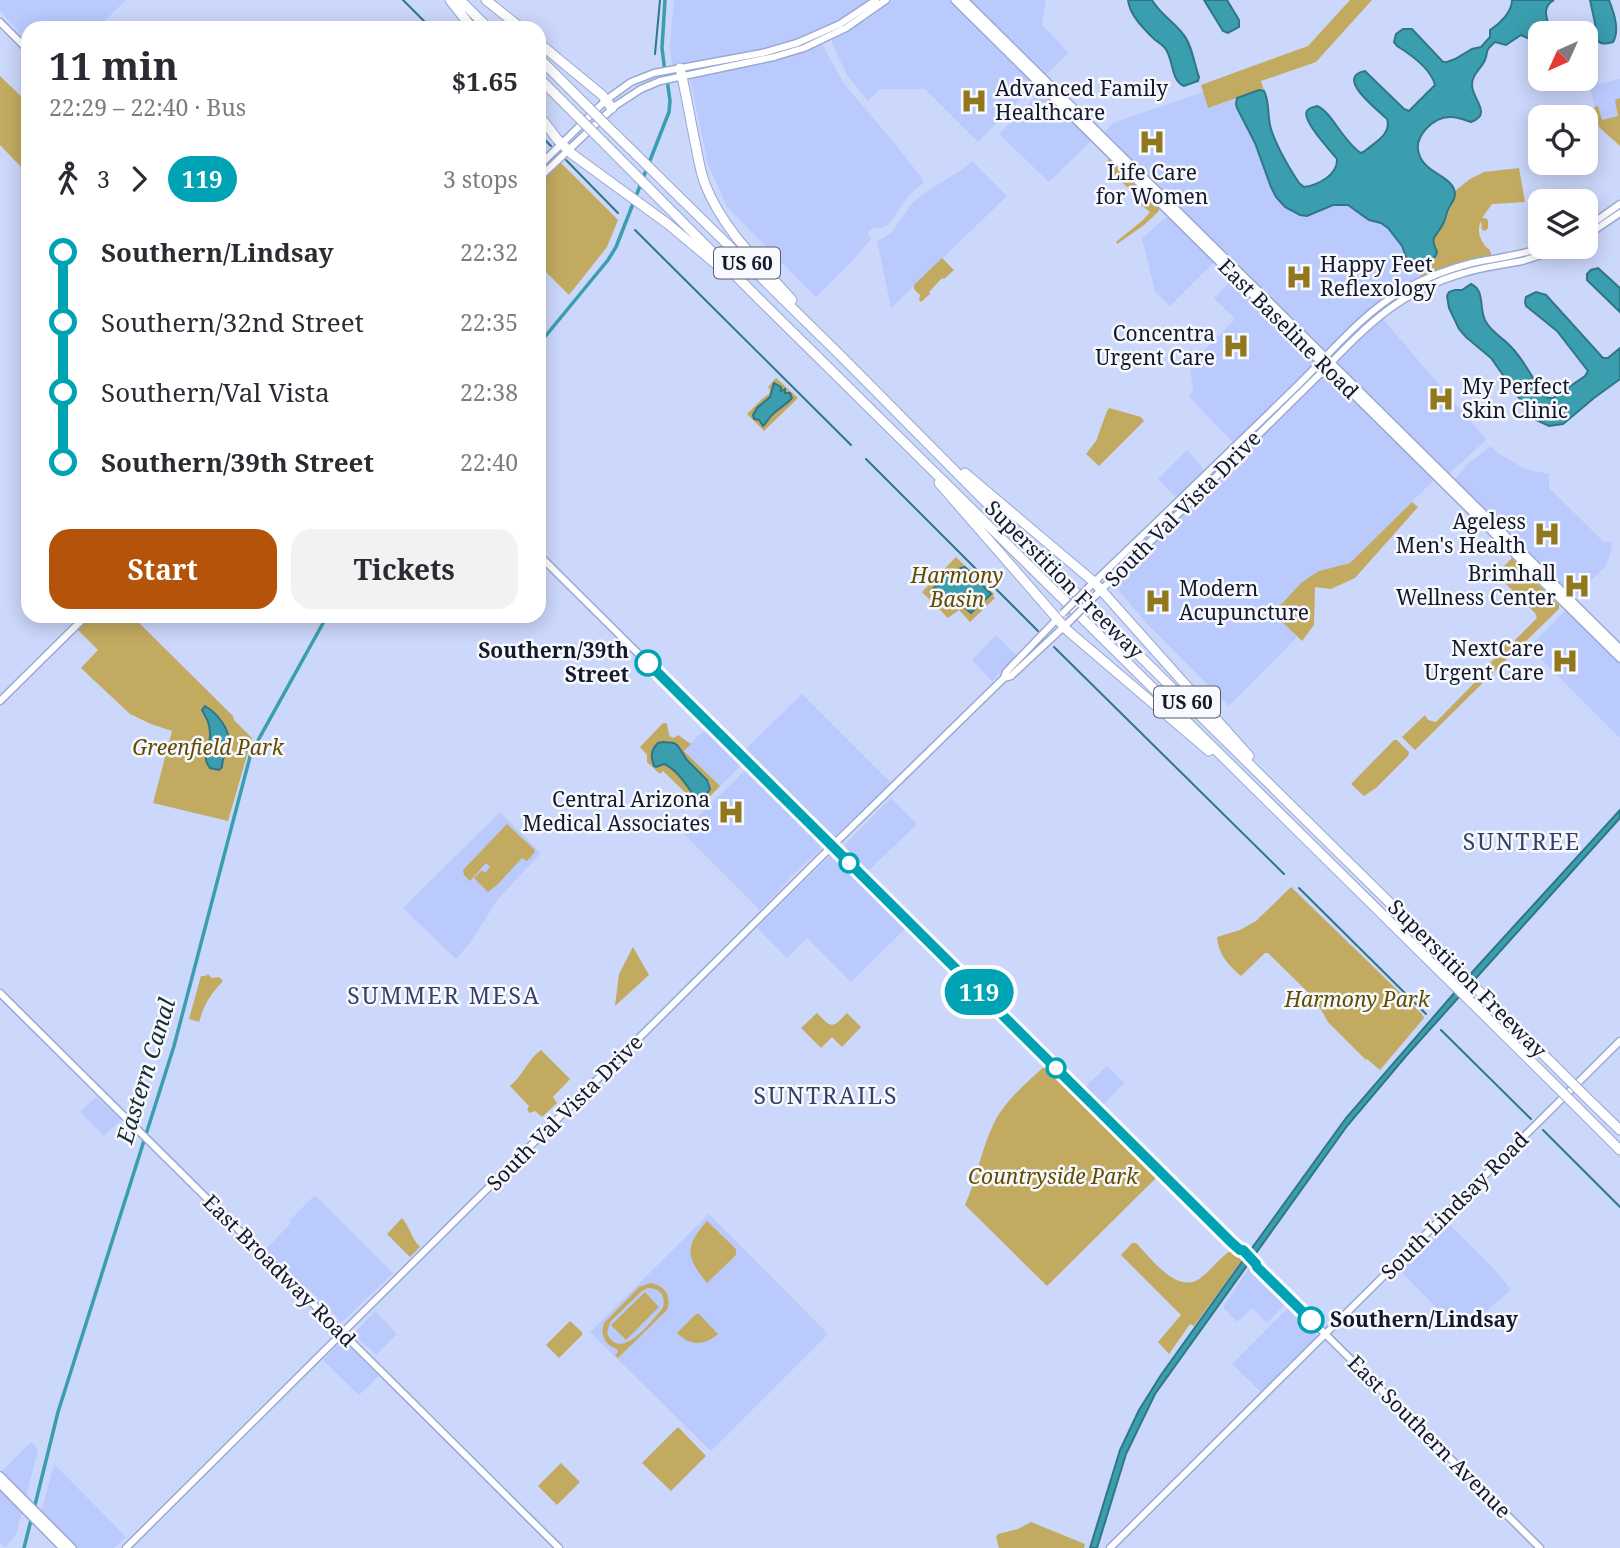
<!DOCTYPE html>
<html lang="en">
<head>
<meta charset="utf-8">
<style>
	body { margin:0; font-family:"Noto Serif",serif; background:#f2f2f3; color:#2b2b33; height:100vh; display:flex; flex-direction:column; font-size:26px; white-space:nowrap }
	* { box-sizing:border-box; margin:0 }
	p { font-size:23px; color:#7c7c81 }
	.icon { flex:none; width:38px; height:38px; fill:none; stroke:currentColor; stroke-width:2; stroke-linecap:round; stroke-linejoin:round }
	.map { position:relative; flex:1; overflow:hidden }
	.sheet { position:absolute; left:21px; top:21px; width:525px; height:602px; display:flex; flex-direction:column; background:#fff; border-radius:21px; box-shadow:0 4px 18px #0003 }
	.sheet>* { flex:none }
	.badge { padding:0 14px; border-radius:23px; font-size:24px; line-height:46px }
	.needle { width:46px; rotate:225deg }
	.fabs { position:absolute; left:1528px; top:21px; display:grid; gap:14px }
	.fabs a { display:grid; place-items:center; width:70px; height:70px; border-radius:14px; background:#fff; box-shadow:0 4px 18px #0003; font-size:35px }
	.map>.badge { position:absolute; translate:-50% -50%; box-shadow:0 0 0 4px #fff }
	.legs { display:flex; align-items:center; gap:10px; height:77px; padding:0 28px; font-size:23px }
	.legs p { margin-inline-start:auto }
	.headline { display:flex; align-items:center; justify-content:space-between; height:119px; padding:0 28px }
	h1 { font-size:38px; font-weight:700; line-height:52px }
	.cta { display:flex; gap:14px; margin-top:auto; padding:14px 28px }
	.cta a { flex:1; height:80px; border-radius:21px; background:#b45309; color:#fff; font-size:28px; font-weight:700; line-height:80px; text-align:center }
	.cta a+a { background:#f2f2f3; color:#2b2b33 }
	ul { padding:0 28px; list-style:none }
	li { display:flex; align-items:center; gap:24px; height:70px; font-size:26px }
	li i { display:grid; place-items:center; width:10px; height:100%; margin:0 9px; background:currentColor }
	li i::after { content:''; width:18px; height:18px; margin:-9px; border:5px solid; border-radius:50%; background:#fff }
	li p { margin-inline-start:auto }
	li:first-child i { background:linear-gradient(#0000 50%,currentColor 0) }
	li:last-child i { background:linear-gradient(currentColor 50%,#0000 0) }
	.map>svg:first-child { display:block }
	.built { fill:#bacafd }
	.green { fill:#c3aa61; fill-rule:evenodd }
	.water { fill:#3a9eaf; stroke:#2f7687; stroke-width:2 }
	.lines { fill:none; stroke-linecap:round; stroke-linejoin:round }
	.stream { stroke:#2f7687; stroke-width:2 }
	.canal { stroke:#3a9eaf; stroke-width:3.5 }
	.secondary-casing { stroke:#9aa8d3; stroke-width:9 }
	.primary-casing { stroke:#9aa8d3; stroke-width:10 }
	.motorway-casing { stroke:#9aa8d3; stroke-width:11 }
	.secondary { stroke:#fff; stroke-width:6 }
	.primary { stroke:#fff; stroke-width:7 }
	.motorway { stroke:#fff; stroke-width:9 }
	.secondary-bridge-casing { stroke:#9aa8d3; stroke-width:9; stroke-linecap:butt }
	.motorway-bridge-casing { stroke:#9aa8d3; stroke-width:11; stroke-linecap:butt }
	.secondary-bridge { stroke:#fff; stroke-width:6 }
	.motorway-bridge { stroke:#fff; stroke-width:9 }
	.line-1-casing { stroke:#fff; stroke-width:16 }
	.line-1 { stroke:#00a3b4; stroke-width:10 }
	.stop-1-dot { fill:#fff; stroke:#00a3b4; stroke-width:3.5 }
	.labels { text-anchor:middle; stroke-width:5; stroke-linejoin:round; paint-order:stroke }
	.shield { fill:#f8f9fe; stroke:#595d6a; stroke-width:2 }
	.shield-label { font-size:19px; font-weight:bold; fill:#151a2a }
	.poi-label { font-size:21px; fill:#151a2a; stroke:#f8f9fe; text-anchor:end }
	.street-label { font-size:21px; fill:#151a2a; stroke:#f8f9fe }
	.park-label { font-size:21px; font-style:italic; fill:#614c00; stroke:#f8f9fe }
	.stop-label { font-size:21px; font-weight:bold; fill:#151a2a; stroke:#f8f9fe; text-anchor:end }
	.neighbourhood-label { font-size:23px; letter-spacing:2px; fill:#364165; stroke:#f8f9fe }
	.water-label { font-size:23px; font-style:italic; fill:#172d31; stroke:#f8f9fe }
</style>
</head>
<body>
<div class="map">
<svg width="1620" height="1548" viewBox="0 0 1620 1548">
	<rect width="100%" height="100%" fill="#cbd7fb"/>
	<path class="built" d="M0 0H126L97 28H28V42L0 11Z
		M674 0H869L857 11 816 33 794 41 699 62 672 66 670 47Z
		M892 0H950L1034 83V85L978 142 925 89H880L868 101 847 75 832 44V40L850 31 856 25 866 21Z
		M971 0H1046L1042 25 1069 53 1048 73 1043 74 1010 42 1000 29 979 11Z
		M822 44 844 84 892 140 921 177 924 182 909 195 888 225 882 228H874L869 230 868 234 871 239 855 258 816 297 727 207 708 164 690 79 691 77 727 69 759 64Z
		M1620 79V146L1599 127 1590 86Z
		M1043 91 1092 140 1049 182 999 134 1039 93Z
		M1203 92 1208 108 1237 98 1236 104 1255 143 1271 187 1276 197 1285 207 1292 212 1311 215 1333 205H1348L1369 220 1381 223 1388 228 1402 246 1408 262 1417 266 1421 278 1372 308 1351 325 1327 351 1322 350 1285 313 1275 302 1269 298 1103 134 1113 123Z
		M972 161 1007 196 891 308 877 240 882 239 892 232 911 205 920 196 961 170Z
		M1169 217 1215 261 1170 306 1155 292 1142 238 1165 218Z
		M1233 279 1315 362 1235 444 1189 397 1193 391 1190 365 1235 319 1214 298Z
		M1382 318 1485 438V441L1450 473H1447L1338 365 1336 362 1338 359 1353 342Z
		M1326 374 1329 375 1347 394 1356 401 1388 434 1435 479 1350 563 1319 571 1311 576 1301 583 1273 612 1297 637 1229 706 1152 629 1112 583 1189 506 1215 484 1223 474 1266 433 1272 424Z
		M1491 446 1499 454 1520 466 1529 470 1549 474V488L1604 542H1612L1610 555 1605 567 1574 597H1572L1454 480 1468 464Z
		M1187 450 1205 471 1178 500 1158 479Z
		M1571 605 1620 654V738L1529 647Z
		M996 635 1017 656 992 681 972 660Z
		M802 694 891 783 832 839 743 752Z
		M707 727 741 763V766L720 786 684 750Z
		M746 769 777 799 821 846 820 850 790 877 784 885 760 910 682 832Z
		M891 798 917 824 868 871 845 849 844 845Z
		M500 812 541 853 498 899 469 944 456 959 403 908Z
		M832 854 835 855 907 927 851 982 807 938 787 958 757 928Z
		M1107 1066 1124 1083 1101 1107 1083 1089Z
		M97 1097 121 1120 104 1136 80 1112 94 1099Z
		M315 1195 393 1273 342 1322H339L335 1315 307 1288 300 1284 265 1250 291 1223 289 1221Z
		M709 1214 828 1334 711 1451 590 1332Z
		M1448 1223 1498 1273 1511 1290 1461 1332 1400 1271 1444 1225Z
		M1250 1267 1286 1303 1267 1323 1252 1308 1237 1322 1223 1307Z
		M1289 1307 1316 1332 1317 1337 1296 1358 1289 1363 1261 1392 1232 1364Z
		M375 1311 397 1334 376 1355 356 1336 355 1332Z
		M341 1342H345L379 1376 359 1395 323 1360Z
		M31 1442 38 1449 26 1497 2 1471Z
		M54 1464 126 1537 114 1548H76L38 1511 43 1506Z
		M0 1490 22 1512 16 1535 5 1547 0 1542Z"/>
	<path class="green" d="M1350 0H1372L1316 62 1261 81 1264 91 1259 90 1208 108 1201 85 1308 46Z
		M0 76 28 103V164L23 169 0 145Z
		M1620 98V146L1599 127 1594 107 1598 106 1602 120 1618 116 1615 100Z
		M1108 159 1159 207V211L1144 225 1117 244 1116 242 1143 220 1150 212 1141 205 1146 199 1126 186 1107 167Z
		M561 163 618 220 607 247 569 295 539 265V183Z
		M1519 168 1525 202 1492 204 1482 218H1485L1488 220V228L1485 231 1482 230 1481 221C1476 231 1481 244 1490 250L1492 257 1421 278 1417 266 1424 260 1432 259 1436 251C1434 247 1432 244 1433 240 1433 234 1440 230 1443 225 1447 217 1454 200 1455 191L1470 179 1484 172Z
		M942 258 954 270 944 279 942 278 929 292 930 294 921 302 919 300 920 295 914 289V285Z
		M776 378 798 398 764 431 747 414 763 398 769 394 770 389 768 387Z
		M1109 408 1141 417 1144 421 1099 466 1086 454 1096 441 1107 411Z
		M1412 502 1418 507 1355 578 1331 589 1315 587 1314 625 1302 641 1273 613 1301 583 1311 576 1319 571 1350 563Z
		M956 557 994 594 993 596 995 598 970 622 959 610 948 618 922 592Z
		M1512 558 1559 605V609L1521 646H1518L1515 642V640L1537 618 1535 613 1496 574Z
		M86 616H132L233 716 234 720 252 738 228 821 153 803 172 731 151 724 130 714 81 668 98 650 75 627Z
		M1507 643 1512 648V654L1415 750 1402 737 1425 715 1428 720 1436 722 1485 672 1487 666 1497 656 1496 653Z
		M663 723H666C670 729 666 736 674 738L678 735 691 744 684 751 720 786 700 807 663 771 660 774 647 762V755L640 747Z
		M1394 740H1397L1409 752 1408 756 1376 788 1364 796 1351 784Z
		M507 824 534 849 535 852 527 861 522 858 498 884 488 892 474 878 482 870 485 873 490 867 486 863 470 881 464 875 463 870Z
		M1291 887 1422 1014 1424 1018 1380 1070 1367 1059 1366 1060 1328 1022 1315 999 1268 953H1265L1241 976C1229 966 1218 954 1217 937L1240 930 1256 921Z
		M633 947 649 975 615 1006 619 974Z
		M208 974 212 978 219 977 223 981C209 996 205 1003 199 1022L189 1019 201 976H205Z
		M817 1013 827 1023 832 1025 837 1023 847 1013 861 1027 842 1047 832 1037 821 1048 801 1028Z
		M541 1050 570 1079 553 1097 557 1103 542 1117 535 1111 530 1113 527 1110 529 1106 510 1086C523 1076 527 1060 541 1050Z
		M1045 1066 1052 1070 1156 1175 1155 1179 1047 1286 965 1205C977 1179 981 1149 994 1123 1004 1102 1028 1081 1045 1066Z
		M402 1218C410 1227 411 1238 420 1247L410 1257 387 1234Z
		M707 1221 736 1249V1255L707 1283C686 1257 684 1247 707 1221Z
		M1132 1243H1136C1152 1259 1179 1298 1203 1276 1213 1268 1221 1256 1232 1250L1242 1260 1194 1326 1190 1324 1169 1354 1158 1342 1181 1315 1121 1255Z
		M650 1283C665 1285 672 1296 667 1310L618 1358 615 1355 618 1352 617 1349C605 1345 600 1336 604 1323L639 1287ZM648 1288C661 1288 667 1298 662 1309 651 1322 620 1363 607 1333L610 1322 642 1291Z
		M645 1292 659 1307 626 1340 611 1325Z
		M696 1314H699L718 1334C705 1346 689 1346 677 1333Z
		M570 1321 582 1332V1335L559 1358 546 1345Z
		M678 1427 706 1456 671 1491 642 1463Z
		M561 1463 580 1482 557 1505 538 1486Z
		M1031 1522 1085 1544 1084 1548H999L996 1537 998 1534 1018 1529Z"/>
	<path class="water" d="M1128 0H1152C1160 14 1174 22 1183 34 1192 45 1194 63 1199 77L1198 81 1184 86C1170 80 1174 59 1165 48 1161 43 1155 41 1152 37 1142 27 1130 15 1128 0Z
		M1204 0H1227L1239 20V27L1228 33 1223 31Z
		M1512 0H1554C1540 7 1548 21 1551 33H1540V44L1521 35 1506 45 1495 42C1484 52 1489 49 1485 60 1481 69 1472 74 1472 85 1472 99 1493 114 1471 122 1463 120 1458 116 1450 117 1433 117 1413 137 1419 154 1425 174 1454 176 1455 194 1455 200 1451 203 1449 208 1446 213 1446 219 1443 224 1436 238 1429 235 1437 252 1435 260 1432 258 1426 260 1423 260 1420 264 1417 266L1410 265 1408 262 1402 246 1388 228 1381 223 1369 220 1348 205H1333L1307 216 1300 215 1285 207 1276 197 1271 187 1255 143 1237 108 1236 104 1237 98 1259 90 1264 91C1270 102 1267 117 1271 129 1277 148 1288 166 1299 183L1304 187C1318 185 1338 175 1337 159 1331 151 1301 120 1307 111 1308 108 1314 107 1317 106 1332 112 1343 142 1361 153L1365 151C1375 142 1392 134 1387 119 1378 110 1334 77 1365 71L1404 109 1409 111 1435 85C1431 69 1410 54 1397 46L1394 42 1396 34 1403 29H1412L1443 62H1447L1455 59 1472 49 1481 47 1490 37V30C1500 24 1512 12 1512 0Z
		M1590 0H1609C1614 13 1620 30 1613 42 1606 44 1601 45 1596 39L1595 23Z
		M1598 268 1620 288V312L1587 280V274L1591 270Z
		M1471 284C1486 291 1478 309 1486 322 1492 333 1505 339 1513 349 1527 364 1534 384 1548 398H1553L1585 376 1588 371 1557 331 1526 306 1525 302 1526 297 1536 292 1546 295 1603 358H1608L1620 348V379L1594 398 1563 424 1549 426 1534 419 1491 358 1466 337 1459 329 1449 308 1447 296 1449 292 1455 290H1462Z
		M774 383 781 387V391L785 389V393H790L792 398C787 404 781 407 774 413 769 417 767 422 763 426L759 420 754 419 753 415 757 408 770 397Z
		M965 567 991 594 971 613 964 607 959 606 947 608 931 590 938 585V580C948 577 954 569 965 567Z
		M205 706C217 713 232 731 228 745 226 754 222 758 222 767L219 770 210 768C200 756 211 747 210 733 210 724 206 717 202 710Z
		M663 742 674 743 678 746 687 760 707 780 710 789 703 799 695 797C686 785 678 770 664 764L656 767 654 766C651 757 650 751 658 743Z
		M1620 810V818L1406 1056 1347 1126 1155 1394 1126 1454 1097 1548H1090L1120 1450 1139 1410 1161 1375 1226 1284 1346 1118 1475 969Z"/>
	<g class="lines">
		<path class="stream" d="M403 0 431 28
			M655 54 660 0
			M539 134 551 146
			M566 160 618 213
			M635 230 851 445
			M866 459 1038 631
			M1054 647 1284 874
			M1299 888 1426 1014
			M1441 1030 1531 1119
			M1543 1130 1620 1207"/>
		<path class="canal" d="M665 72 662 48 665 0
			M539 344 608 260 616 247 669 112 670 101 667 79
			M34 1509 58 1412 174 1046 251 753 327 616
			M24 1548 32 1516"/>
		<g class="secondary-casing">
			<path id="secondary" d="M0 22 28 50
				M539 166 606 100 631 82 654 73 762 53 797 43 840 24 876 0
				M539 178 615 106 641 89 660 81 774 57 804 48 846 28 886 0
				M1586 228 1620 204
				M1586 236 1620 213
				M539 555 1232 1243 1251 1264 1257 1267
				M1088 588C1157 522 1225 456 1294 389 1329 355 1360 315 1403 290 1425 278 1448 269 1472 263 1497 258 1521 255 1545 247
				M1095 596 1323 371C1367 325 1400 291 1464 273 1483 267 1503 265 1522 261 1536 257 1550 252 1564 247
				M1004 678 1011 676 1071 620
				M0 701 86 616
				M0 993 559 1548
				M1257 1266 1540 1548
				M126 1548 827 851 1004 678 1006 672 1058 618
				M1110 1548 1620 1041"/>
		</g>
		<g class="primary-casing">
			<path id="primary" d="M955 0 1620 658
				M964 0 1620 649
				M0 1476 72 1548
				M0 1484 63 1548"/>
		</g>
		<g class="motorway-casing">
			<path id="motorway" d="M450 0 472 28
				M460 0 488 28
				M486 0 521 28
				M539 43 602 95 612 108
				M539 58 589 108
				M680 68C686 93 690 118 695 142 698 156 700 171 705 184 723 230 760 264 792 300
				M539 78 579 118
				M539 115 557 139 572 154 668 224 723 270
				M604 123 840 355 1069 586 1564 1075
				M594 133 760 300 1555 1085
				M965 473 1094 582 1249 756
				M939 483 1067 630 1209 751
				M1585 1096 1620 1130
				M1576 1106 1620 1150"/>
		</g>
		<use href="#secondary" class="secondary"/>
		<use href="#primary" class="primary"/>
		<use href="#motorway" class="motorway"/>
		<g class="secondary-bridge-casing">
			<path id="secondary-bridge" d="M1063 613 1088 588
				M1071 620 1095 596"/>
		</g>
		<g class="motorway-bridge-casing">
			<path id="motorway-bridge" d="M589 108 604 123
				M579 118 594 133
				M1564 1075 1585 1096
				M1555 1085 1576 1106"/>
		</g>
		<use href="#secondary-bridge" class="secondary-bridge"/>
		<use href="#motorway-bridge" class="motorway-bridge"/>
	</g>
	<g class="lines">
		<g class="line-1-casing">
			<path id="line-1" d="M648 663 1232 1243 1240 1250H1243L1256 1264 1257 1267 1311 1320"/>
		</g>
		<use href="#line-1" class="line-1"/>
	</g>
	<defs>
		<g id="hospital-bare" transform="scale(2.1)"><path d="M-5-5h3v3.5h4V-5h3V5h-3V1.5h-4V5h-3Z" fill="#91771d" stroke="#f8f9fe" stroke-width="2.5" paint-order="stroke"/></g>
	</defs>
	<g fill-rule="evenodd">
		<use href="#hospital-bare" x="974" y="101"/>
		<use href="#hospital-bare" x="1152" y="142"/>
		<use href="#hospital-bare" x="1299" y="277"/>
		<use href="#hospital-bare" x="1236" y="346"/>
		<use href="#hospital-bare" x="1441" y="399"/>
		<use href="#hospital-bare" x="1547" y="534"/>
		<use href="#hospital-bare" x="1577" y="586"/>
		<use href="#hospital-bare" x="1158" y="601"/>
		<use href="#hospital-bare" x="1565" y="661"/>
		<use href="#hospital-bare" x="731" y="812"/>
	</g>
	<g class="stop-1-dot">
		<circle cx="648" cy="663" r="12"/>
		<circle cx="849" cy="863" r="9"/>
		<circle cx="1056" cy="1068" r="9"/>
		<circle cx="1311" cy="1320" r="12"/>
	</g>
	<g class="labels">
		<g class="shield">
			<rect x="714" y="247.5" width="66" height="31" rx="5"/>
			<rect x="1154" y="686.5" width="66" height="31" rx="5"/>
		</g>
		<g class="shield-label">
			<text x="747" y="270">US 60</text>
			<text x="1187" y="709">US 60</text>
		</g>
		<g class="poi-label">
			<text x="995" y="96" text-anchor="start">Advanced Family<tspan x="995" dy="24">Healthcare</tspan></text>
			<text x="1152" y="180" text-anchor="middle">Life Care<tspan x="1152" dy="24">for Women</tspan></text>
			<text x="1320" y="272" text-anchor="start">Happy Feet<tspan x="1320" dy="24">Reflexology</tspan></text>
			<text x="1215" y="341">Concentra<tspan x="1215" dy="24">Urgent Care</tspan></text>
			<text x="1462" y="394" text-anchor="start">My Perfect<tspan x="1462" dy="24">Skin Clinic</tspan></text>
			<text x="1526" y="529">Ageless<tspan x="1526" dy="24">Men's Health</tspan></text>
			<text x="1556" y="581">Brimhall<tspan x="1556" dy="24">Wellness Center</tspan></text>
			<text x="1179" y="596" text-anchor="start">Modern<tspan x="1179" dy="24">Acupuncture</tspan></text>
			<text x="1544" y="656">NextCare<tspan x="1544" dy="24">Urgent Care</tspan></text>
			<text x="710" y="807">Central Arizona<tspan x="710" dy="24">Medical Associates</tspan></text>
		</g>
		<g class="street-label">
			<text transform="translate(1288 329) rotate(45)" y="7">East Baseline Road</text>
			<text transform="translate(1183 509) rotate(-45)" y="7">South Val Vista Drive</text>
			<text transform="translate(1064 580) rotate(45)" y="7">Superstition Freeway</text>
			<text transform="translate(1467 979) rotate(45)" y="7">Superstition Freeway</text>
			<text transform="translate(565 1113) rotate(-45)" y="7">South Val Vista Drive</text>
			<text transform="translate(1455 1206) rotate(-45)" y="7">South Lindsay Road</text>
			<text transform="translate(279 1271) rotate(45)" y="7">East Broadway Road</text>
			<text transform="translate(1429 1437) rotate(45)" y="7">East Southern Avenue</text>
		</g>
		<g class="park-label">
			<text x="957" y="583">Harmony<tspan x="957" dy="24">Basin</tspan></text>
			<text x="208" y="755">Greenfield Park</text>
			<text x="1357" y="1007">Harmony Park</text>
			<text x="1053" y="1184">Countryside Park</text>
		</g>
		<g class="stop-label">
			<text x="629" y="658">Southern/39th<tspan x="629" dy="24">Street</tspan></text>
			<text x="1330" y="1327" text-anchor="start">Southern/Lindsay</text>
		</g>
		<g class="neighbourhood-label">
			<text x="1522" y="850">SUNTREE</text>
			<text x="444" y="1004">SUMMER MESA</text>
			<text x="826" y="1104">SUNTRAILS</text>
		</g>
		<g class="water-label">
			<text transform="translate(146 1071) rotate(-73)" y="8">Eastern Canal</text>
		</g>
	</g>
</svg>
<div class="fabs">
<a><svg class="needle" viewBox="-14 -14 28 28"><path d="M0-13l5 13h-10z" fill="#e53935"/><path d="M0 13l5-13h-10z" fill="#7c7c81"/></svg></a>
<a><svg class="icon" aria-label="locate" viewBox="0 0 24 24"><circle cx="12" cy="12" r="6"/><path d="M12 2v4M12 18v4M2 12h4M18 12h4"/></svg></a>
<a><svg class="icon" aria-label="layers" viewBox="0 0 24 24"><path d="M12 4l9 5-9 5-9-5zM3 14l9 5 9-5"/></svg></a>
</div>
<b class="badge" style="left:979px;top:992px;background:#00a3b4;color:#fff">119</b>
<section class="sheet">
<div class="headline"><div><h1>11 min</h1><p>22:29 – 22:40 · Bus</p></div><b>$1.65</b></div>
<div class="legs"><svg class="icon" aria-label="walk" viewBox="0 0 24 24"><circle cx="13" cy="4" r="2"/><path d="M13 8l-2 6 4 7M11 14l-3 7M7 12l3-4h3l4 4"/></svg>3<svg class="icon" aria-label="forward" viewBox="0 0 24 24"><path d="M9 5l7 7-7 7"/></svg><b class="badge" style="background:#00a3b4;color:#fff">119</b><p>3 stops</p></div>
<ul>
<li><i style="color:#00a3b4"></i><b>Southern/Lindsay</b><p>22:32</p></li>
<li><i style="color:#00a3b4"></i><span>Southern/32nd Street</span><p>22:35</p></li>
<li><i style="color:#00a3b4"></i><span>Southern/Val Vista</span><p>22:38</p></li>
<li><i style="color:#00a3b4"></i><b>Southern/39th Street</b><p>22:40</p></li>
</ul>
<div class="cta"><a>Start</a><a>Tickets</a></div>
</section>
</div>
</body>
</html>
